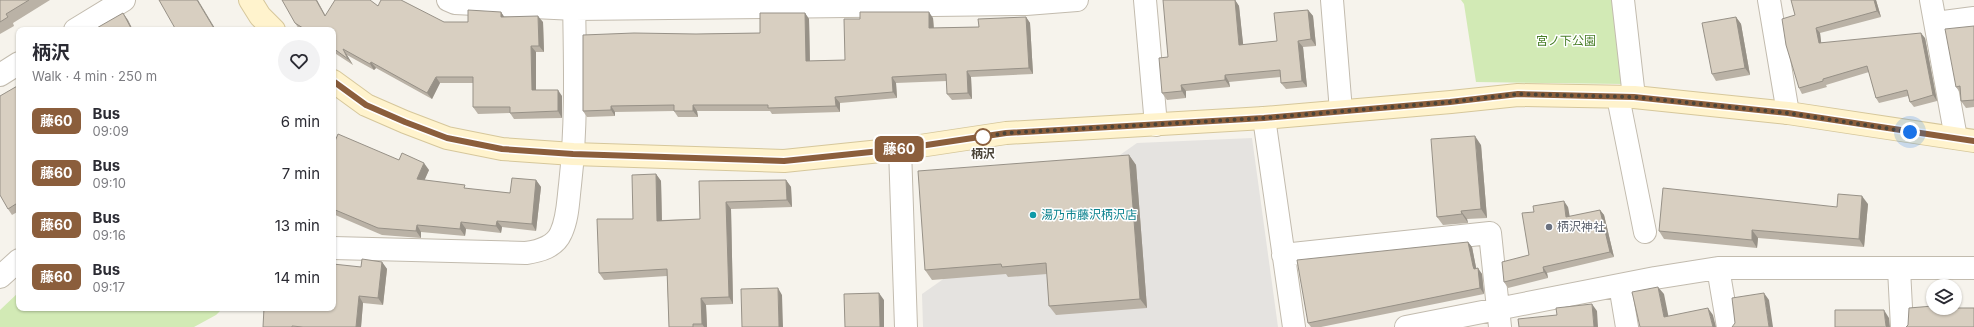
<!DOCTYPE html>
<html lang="en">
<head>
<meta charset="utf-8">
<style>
	body { margin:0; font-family:Inter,"Noto Sans JP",sans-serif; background:#f2f2f3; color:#2b2b33; height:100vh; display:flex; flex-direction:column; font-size:15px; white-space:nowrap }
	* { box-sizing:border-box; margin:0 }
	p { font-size:13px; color:#7c7c81 }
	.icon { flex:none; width:22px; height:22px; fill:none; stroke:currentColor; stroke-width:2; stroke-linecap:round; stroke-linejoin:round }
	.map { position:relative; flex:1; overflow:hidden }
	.panel { position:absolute; left:16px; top:27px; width:320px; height:284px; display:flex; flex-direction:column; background:#fff; border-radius:8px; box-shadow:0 1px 3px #0004 }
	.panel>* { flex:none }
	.badge { padding:0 8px; border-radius:6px; font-size:14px; line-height:26px }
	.buttons { position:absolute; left:1926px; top:279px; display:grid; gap:8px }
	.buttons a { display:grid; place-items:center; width:36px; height:36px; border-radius:50%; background:#fff; box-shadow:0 1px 3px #0004; font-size:20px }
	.you { position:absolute; width:20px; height:20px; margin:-10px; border:3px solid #fff; border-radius:50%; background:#1a73e8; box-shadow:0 0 0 6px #1a73e833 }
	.map>.badge { position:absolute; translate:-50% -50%; box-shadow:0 0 0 2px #fff }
	.round { display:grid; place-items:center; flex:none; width:42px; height:42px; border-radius:21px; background:#f2f2f3 }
	.headline { display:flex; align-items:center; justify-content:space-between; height:68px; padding:0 16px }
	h1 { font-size:19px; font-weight:700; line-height:30px }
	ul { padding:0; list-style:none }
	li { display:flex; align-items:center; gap:12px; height:52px; padding:0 16px }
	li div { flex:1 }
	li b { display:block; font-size:15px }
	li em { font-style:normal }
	li .badge { min-width:44px; font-weight:700; text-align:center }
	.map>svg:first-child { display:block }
	.green { fill:#d2eab5 }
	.parking { fill:#e5e3e0 }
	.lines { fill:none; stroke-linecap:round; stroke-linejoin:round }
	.street-casing { stroke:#c2bbae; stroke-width:24 }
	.secondary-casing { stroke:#d6c79b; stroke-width:24 }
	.street { stroke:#fff; stroke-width:22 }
	.secondary { stroke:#fff3cd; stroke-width:22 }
	.wall { fill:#bab2a6 }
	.shaded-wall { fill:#979187 }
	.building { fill:#d8cfc1; stroke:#979187 }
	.line-casing { stroke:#fff; stroke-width:9 }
	.line { stroke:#8b5e3c; stroke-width:6 }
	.walk { stroke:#4b4439; stroke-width:4; stroke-dasharray:0 7.2 }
	.stop-dot { fill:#fff; stroke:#8b5e3c; stroke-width:2 }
	.culture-dot { fill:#0f9aa8; stroke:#fff; stroke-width:1.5 }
	.worship-dot { fill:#6b7280; stroke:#fff; stroke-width:1.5 }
	.labels { text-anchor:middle; stroke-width:3; stroke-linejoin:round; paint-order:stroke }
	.park-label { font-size:12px; fill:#4a7f2a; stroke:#fff }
	.stop-label { font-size:12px; font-weight:bold; fill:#4b4439; stroke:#fff }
	.culture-label { font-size:12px; fill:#0d838f; stroke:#fff; text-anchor:start }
	.worship-label { font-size:12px; fill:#5b616d; stroke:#fff; text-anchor:start }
</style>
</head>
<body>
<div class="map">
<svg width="1974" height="327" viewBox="0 0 1974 327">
	<rect width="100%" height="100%" fill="#f6f3ec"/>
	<path class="green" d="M1461 0H1612L1624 84 1476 82 1464 4Z
		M19 292V308H223L216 315 194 327H0V310Z"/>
	<path class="parking" d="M1252 138 1278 327H923L922 294 1137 143Z"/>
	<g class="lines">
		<g class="street-casing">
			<path id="street" d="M448 0 455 3 575 9 1026 4 1077 0
				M1145 0 1156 125
				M1332 0 1341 111
				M1623 0 1634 97
				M1769 0 1788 113
				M1931 0 1956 138
				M1936 23 1974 18
				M75 30 124 0
				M0 75 19 63
				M1618 97 1645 232
				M1264 118 1294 327
				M900 149 906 327
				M333 248 526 253C540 251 555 247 561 233 568 218 568 201 570 185 577 124 575 61 574 0
				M1283 255 1490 233 1500 327
				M1718 268 1728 327
				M1899 269 1902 327
				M0 277 19 260
				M1620 285 1627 327
				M1406 327 1655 278 1718 268H1974"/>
		</g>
		<g class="secondary-casing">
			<path id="secondary" d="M250 0 260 16 274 30
				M333 81 366 105 405 122 447 138 502 149 573 154 784 161 900 149 1006 133 1264 118 1451 102 1518 95 1634 97 1788 113 1974 141"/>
		</g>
		<use href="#street" class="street"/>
		<use href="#secondary" class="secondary"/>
	</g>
	<path class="wall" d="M0 0H50L13 23 14 26 0 34Z
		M1235 0 1239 6 1243 45 1277 41 1308 10 1313 16 1316 46 1303 47 1307 87 1286 89 1281 83V77L1229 82 1230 87 1186 91V98L1167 100 1162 93 1168 57Z
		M1876 0 1881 17 1820 33 1821 43 1925 38 1937 101 1914 107 1910 102 1908 96 1879 103 1876 98 1869 72 1826 85 1827 87 1802 94 1799 88 1795 15Z
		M378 6 444 22H468L501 12 504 17 543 22 544 52H536V90L562 96V118L514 119 510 113 478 114 473 107V83H440L432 99 376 68 374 70 347 55 353 65 333 52V30H301L299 29 295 23 325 15Z
		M805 13 809 19 810 61 845 60 933 18 934 28 979 27 1026 17 1030 23 1033 74 971 77 972 99 952 100 947 94V81L896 83 897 98 840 103V112L772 114 770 111H697L698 117H678L674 111 615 112V116L587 117 583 111 696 34 760 33Z
		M1736 17 1741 24 1750 75 1716 81 1712 74Z
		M1974 26V107L1966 108 1961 101V94L1956 87Z
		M19 85V211L12 215 8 209Z
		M1481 145 1487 218 1467 219 1468 223 1443 225 1437 217Z
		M333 146 399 160 429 170 424 180 468 189 510 193 536 180 541 187 536 231 502 227 501 233 466 229 465 236 421 232V238L382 235 333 214Z
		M1129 155 1136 165 1147 308 1056 315 1049 306 1047 274 1008 277 1006 274 932 280 925 270Z
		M656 174 661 181 662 220 700 219 699 181 786 180 791 187 792 207 731 209 733 304 706 305 707 327H669L667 276 604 280 599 273 633 219Z
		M1868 204 1864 247 1758 238 1757 248 1664 239 1659 231 1837 207Z
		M1568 207 1569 217 1600 210 1604 215 1614 257 1547 273 1548 278 1508 288 1504 282 1529 255Z
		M1468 242 1472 247 1476 268 1482 274 1484 294 1321 327H1311L1308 323Z
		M382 262 387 269 383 305 363 303 361 327H263L361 267Z"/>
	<path class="shaded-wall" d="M197 0H198L216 30H215Z
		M316 0H317L329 22 325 16Z
		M1235 0 1239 6 1244 52 1239 45Z
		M1874 0H1876L1881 17 1877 11Z
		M1308 10 1313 16 1316 46 1311 39Z
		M501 12 505 18 501 17Z
		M929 12 933 18 934 34 929 28Z
		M123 13 128 20 133 30H132Z
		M805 13 809 19 810 67 806 61Z
		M538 16 543 22 544 52 539 46Z
		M1026 17 1030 23 1033 74 1029 68Z
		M1736 17 1741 24 1750 75 1745 68Z
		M1816 28 1820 33 1822 49 1819 43Z
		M1921 33 1925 38 1937 101 1933 95Z
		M1298 41 1303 47 1307 87 1302 81Z
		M531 46 536 52V96L532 90Z
		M343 49 347 55 353 65 348 59Z
		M371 62 376 68 374 70 370 64Z
		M967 71 971 77 972 99 968 93Z
		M1225 75 1229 82 1230 87 1225 80Z
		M436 77 440 83 432 99 427 93Z
		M892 77 896 83 897 98 893 92Z
		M1181 85 1186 91V98L1182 91Z
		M558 90 562 96V118L558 111Z
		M835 97 840 103V112L836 106Z
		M693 105 697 111 698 117 693 111Z
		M611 106 615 112V116L611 110Z
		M1475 136 1481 145 1487 218 1481 209Z
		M1129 155 1136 165 1147 308 1140 299Z
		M424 163 429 170 422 186 417 179Z
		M656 174 661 181 662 227 657 221Z
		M536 180 541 187 536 231 532 224Z
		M786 180 791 187 792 207 787 200Z
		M1862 196 1868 204 1864 247 1859 239Z
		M1564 201 1568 207 1571 223 1566 217Z
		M726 202 731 209 733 304 729 297Z
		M1600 210 1604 215 1614 257 1610 252Z
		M1461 211 1467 219 1468 223 1462 214Z
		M497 221 502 227 501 233 496 226Z
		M461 222 466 229 465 236 460 229Z
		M417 225 421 232V238L416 231Z
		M1752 230 1758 238 1757 248 1752 240Z
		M1468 242 1472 247 1477 272 1478 268 1482 274 1484 294 1480 288 1473 266Z
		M382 262 387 269 383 305 378 298Z
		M1543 267 1547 273 1548 278 1544 272Z
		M1658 287 1664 294 1670 324 1664 317Z
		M778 288 782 295 783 327H779Z
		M879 293 884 300V327H880Z
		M1764 293 1769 300 1773 327H1769Z
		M359 296 363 303 361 327H356Z
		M701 298 706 305 707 327H704L702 324Z
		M1592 304 1597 311 1598 327H1594Z
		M1708 308 1713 315 1716 327H1713Z
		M1884 310 1889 318 1890 327H1887L1886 326Z"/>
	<path class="building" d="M0 0H29L6 14 8 17 0 22Z
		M159 0H197L215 30H176Z
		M282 0H316L325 16 335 0H370L378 6 381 0H401L444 22H468V10L501 12V17L538 16 539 46H531L532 90H558V111L510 113V107H473V77H436L427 93 371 62 370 64 343 49 348 59 333 48V30H306L295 23Z
		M1163 0H1235L1239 45 1277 41 1274 13 1308 10 1311 39 1298 41 1302 81 1281 83 1280 70 1225 75V80L1181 85 1182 91 1162 93 1159 58 1168 57Z
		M1791 0H1874L1877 11 1816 28 1819 43 1921 33 1933 95 1910 102 1907 90 1876 98 1867 66 1823 79V81L1799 88 1786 45 1782 19 1795 15Z
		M860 12H929V28L979 27 978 19 1026 17 1029 68 967 71 968 93 947 94 946 74 892 77 893 92 835 97 836 106 768 108V105H693V111H674V105L611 106V110L583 111V35L634 33 696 34 760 33V13H805L806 61 845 60 844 19H860Z
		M123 13 132 30H95V29Z
		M1736 17 1745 68 1712 74 1702 23Z
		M1974 26V100L1961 101 1960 86 1956 87 1945 29Z
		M19 85V202L8 209 0 195V96Z
		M338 134 399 160 402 153 424 163 417 179 465 185 464 188 510 193 512 178 536 180 532 224 497 221 496 226 461 222 460 229 417 225 416 231 378 228 333 209V146Z
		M1475 136 1481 209 1461 211 1462 214 1437 217 1431 139Z
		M1129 155 1140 299 1049 306 1046 263 1002 267 1001 264 925 270 918 171Z
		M656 174 657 221 700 219 699 181 786 180 787 200 726 202 729 297 701 298 702 324H693V327H669L667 269 599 273 597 219H633L632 175Z
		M1663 188 1837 207 1838 194 1862 196 1859 239 1752 230V240L1659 231Z
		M1564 201 1566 217 1600 210 1610 252 1543 267 1544 272 1504 282 1502 262 1529 255 1522 213 1534 212 1533 206Z
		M1468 242 1473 266 1474 269 1478 268 1480 288 1308 323 1297 260Z
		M362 259 382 262 378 298 359 296 356 327H303L292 326V327H263L264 308H333V264L361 267Z
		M1658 287 1664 317 1708 308 1713 327H1640L1632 292Z
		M778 288 779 327H742L741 289Z
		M879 293 880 327H845L844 294Z
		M1764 293 1769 327H1732L1735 323 1732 298Z
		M1592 304 1594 327H1519L1518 319 1557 315 1556 308Z
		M1933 306V308H1974V327H1906L1908 325 1909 308Z
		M1835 310H1884L1886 326 1887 327H1835Z"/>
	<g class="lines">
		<g class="line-casing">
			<path id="line" d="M333 81 366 105 405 122 447 138 502 149 573 154 784 161 900 149 1006 133 1264 118 1450 102 1518 94 1634 97 1788 113 1974 141"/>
		</g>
		<use href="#line" class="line"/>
		<path class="walk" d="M983 137 976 138 1006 133 1264 118 1450 102 1518 94 1634 97 1788 113 1910 132"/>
	</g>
	<circle class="stop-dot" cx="983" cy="137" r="8"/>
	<circle class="culture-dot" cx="1033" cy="215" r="4"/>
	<circle class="worship-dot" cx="1549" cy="227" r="4"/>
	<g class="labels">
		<g class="park-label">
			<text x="1566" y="45">宮ノ下公園</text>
		</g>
		<g class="stop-label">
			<text x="983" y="158">柄沢</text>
		</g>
		<g class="culture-label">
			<text x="1041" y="219">湯乃市藤沢柄沢店</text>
		</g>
		<g class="worship-label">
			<text x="1557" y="231">柄沢神社</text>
		</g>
	</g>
</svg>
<div class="buttons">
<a><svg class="icon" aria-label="layers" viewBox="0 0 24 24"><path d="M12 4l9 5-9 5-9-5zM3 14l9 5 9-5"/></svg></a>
</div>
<div class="you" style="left:1910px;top:132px"></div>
<b class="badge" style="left:899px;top:149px;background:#8b5e3c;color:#fff">藤60</b>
<section class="panel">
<div class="headline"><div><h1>柄沢</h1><p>Walk · 4 min · 250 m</p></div><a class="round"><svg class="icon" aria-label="heart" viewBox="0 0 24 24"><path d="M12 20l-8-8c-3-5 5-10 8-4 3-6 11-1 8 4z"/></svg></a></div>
<ul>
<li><span class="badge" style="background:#8b5e3c;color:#fff">藤60</span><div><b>Bus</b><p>09:09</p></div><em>6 min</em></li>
<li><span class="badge" style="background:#8b5e3c;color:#fff">藤60</span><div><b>Bus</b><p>09:10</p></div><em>7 min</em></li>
<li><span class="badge" style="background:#8b5e3c;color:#fff">藤60</span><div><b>Bus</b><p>09:16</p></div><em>13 min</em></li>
<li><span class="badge" style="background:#8b5e3c;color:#fff">藤60</span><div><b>Bus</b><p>09:17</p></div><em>14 min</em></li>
</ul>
</section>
</div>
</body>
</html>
